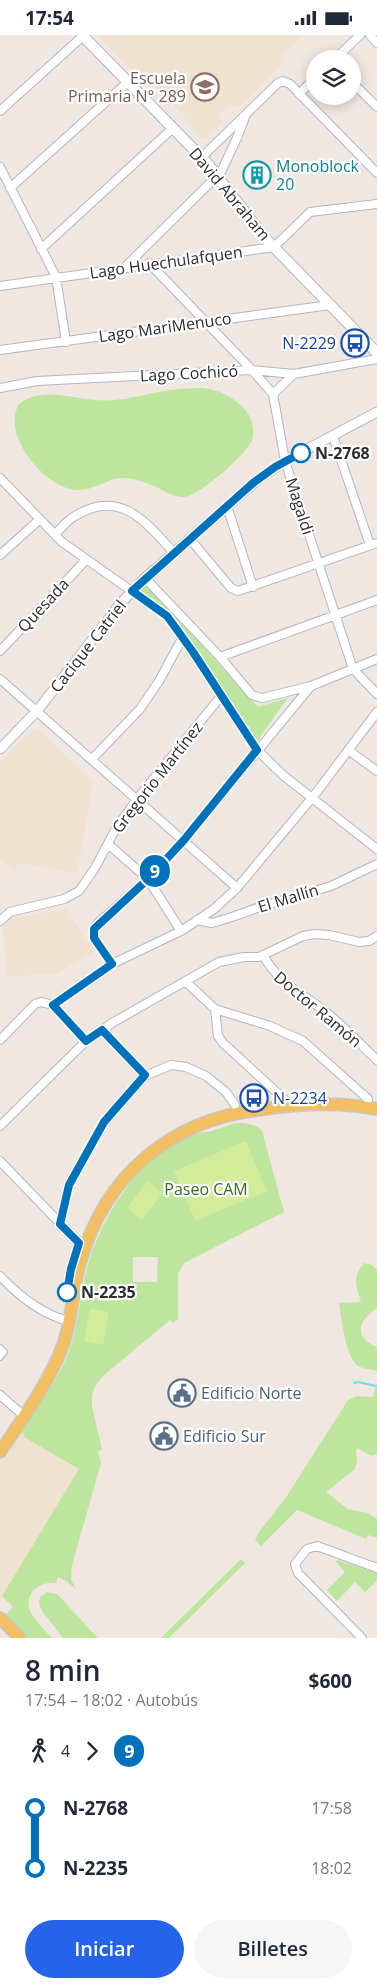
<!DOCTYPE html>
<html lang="es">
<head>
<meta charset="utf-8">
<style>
	body { margin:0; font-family:"Open Sans",sans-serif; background:#f6f6f7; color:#1f2937; height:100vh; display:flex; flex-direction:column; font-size:19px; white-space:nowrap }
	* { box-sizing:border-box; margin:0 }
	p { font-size:16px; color:#747a83 }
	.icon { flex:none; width:28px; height:28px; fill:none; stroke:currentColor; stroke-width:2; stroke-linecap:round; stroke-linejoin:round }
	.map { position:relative; height:1603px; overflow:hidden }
	.sheet { display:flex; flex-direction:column; background:#fff; flex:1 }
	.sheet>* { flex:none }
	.badge { padding:0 10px; border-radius:16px; font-size:18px; line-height:32px }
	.tools { position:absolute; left:306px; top:15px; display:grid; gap:10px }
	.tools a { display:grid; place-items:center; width:55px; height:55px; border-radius:50%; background:#fff; box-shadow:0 2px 12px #0003; font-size:25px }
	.map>.badge { position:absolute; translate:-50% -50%; box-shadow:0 0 0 2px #fff }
	.legs { display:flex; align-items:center; gap:8px; height:55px; padding:0 25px; font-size:16px }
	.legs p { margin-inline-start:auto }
	.overview { display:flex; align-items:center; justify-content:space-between; height:85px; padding:0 25px }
	h1 { font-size:28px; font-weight:600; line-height:38px }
	.button { display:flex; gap:10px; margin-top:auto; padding:10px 25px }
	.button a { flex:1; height:58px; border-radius:30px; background:#2563eb; color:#fff; font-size:20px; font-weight:600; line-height:58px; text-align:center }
	.button a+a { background:#f6f6f7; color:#1f2937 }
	ul { padding:0 25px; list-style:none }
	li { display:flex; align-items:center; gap:18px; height:60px; font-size:19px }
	li i { display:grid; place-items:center; width:8px; height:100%; margin:0 6px; background:currentColor }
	li i::after { content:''; width:12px; height:12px; margin:-6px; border:4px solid; border-radius:50%; background:#fff }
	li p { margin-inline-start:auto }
	li:first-child i { background:linear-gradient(#0000 50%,currentColor 0) }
	li:last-child i { background:linear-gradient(currentColor 50%,#0000 0) }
	.status { display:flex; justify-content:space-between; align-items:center; height:35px; padding:0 25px; background:#fff; direction:ltr }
	.status svg { height:14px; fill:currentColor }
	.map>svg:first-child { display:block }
	.education { fill:#f0e2d0 }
	.green { fill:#bee59d; fill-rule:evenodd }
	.pitch { fill:#d3ec99 }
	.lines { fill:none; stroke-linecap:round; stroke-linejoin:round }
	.stream { stroke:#74def0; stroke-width:2 }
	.pedestrian-casing { stroke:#b3b7c1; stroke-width:8 }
	.minor-casing { stroke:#b3b7c1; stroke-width:10 }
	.tertiary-casing { stroke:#b3b7c1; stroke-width:11 }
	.secondary-casing { stroke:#b3b7c1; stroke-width:12 }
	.primary-casing { stroke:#c8c8c8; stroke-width:14 }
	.pedestrian { stroke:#fff; stroke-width:5.5 }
	.minor { stroke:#fff; stroke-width:8 }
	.tertiary { stroke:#fff; stroke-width:9 }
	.secondary { stroke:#fff; stroke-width:10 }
	.primary { stroke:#f2bf62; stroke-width:11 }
	.line-1-casing { stroke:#fff; stroke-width:11 }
	.line-1 { stroke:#0072bc; stroke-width:8 }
	.stop-1-dot { fill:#fff; stroke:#0072bc; stroke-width:2.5 }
	.labels { text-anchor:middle; stroke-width:4.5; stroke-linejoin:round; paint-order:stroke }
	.education-label { font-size:16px; fill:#785e54; stroke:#fff; text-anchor:end }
	.culture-label { font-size:16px; fill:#0d838f; stroke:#fff; text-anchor:start }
	.street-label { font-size:16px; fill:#2d2d2d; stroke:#fff }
	.transit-label { font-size:16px; fill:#164399; stroke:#fff; text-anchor:end }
	.stop-label { font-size:16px; font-weight:bold; fill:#2d2d2d; stroke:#fff; text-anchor:start }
	.park-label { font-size:16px; fill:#366d1b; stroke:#fff }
	.service-label { font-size:16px; fill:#4e5e75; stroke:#fff; text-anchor:start }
</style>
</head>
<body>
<div class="status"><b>17:54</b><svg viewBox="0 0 49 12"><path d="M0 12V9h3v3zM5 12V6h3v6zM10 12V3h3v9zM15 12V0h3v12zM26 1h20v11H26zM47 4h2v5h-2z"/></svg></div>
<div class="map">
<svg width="377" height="1603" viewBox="0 0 377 1603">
	<rect width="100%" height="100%" fill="#efe7e0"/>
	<path class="education" d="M96 0H304L279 23 283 28 240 71 228 70 218 81 223 86 205 104H200L182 78 153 50 138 41Z
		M32 695H39L93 747 77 838 17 828 15 838 0 824V727Z
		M67 874 93 917 58 938 7 942 2 887 6 884Z
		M22 1397 24 1399V1402L80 1434 0 1565V1431L17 1402Z"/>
	<path class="green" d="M204 353C224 357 232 361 246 376 252 383 255 396 252 405 247 419 199 461 184 462 174 462 168 458 160 454 149 448 132 442 120 443 114 443 107 447 102 449 96 451 87 455 80 455 47 456 0 400 19 369 42 351 71 364 96 365 118 367 138 361 159 357 174 354 189 353 204 353Z
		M146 550 258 672 288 663 257 706 171 581 138 557Z
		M237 1088C246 1088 257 1089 262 1096L284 1177 184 1228 178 1239V1284L173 1288 170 1285 105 1339 95 1351 92 1360V1371L102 1415 98 1416 101 1428 72 1530 71 1544 76 1554 66 1546 58 1542 56 1548C39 1546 22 1560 31 1578 36 1587 45 1595 52 1603H24L4 1582 13 1572 2 1561 79 1434 24 1402V1399L22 1397C38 1371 59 1344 69 1316 78 1292 79 1266 85 1241 98 1186 138 1120 194 1099 198 1097 201 1098 205 1097 216 1096 226 1090 237 1088ZM133 1222H158L157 1247H133Z
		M364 1228 372 1230 377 1235V1273C358 1285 353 1303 377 1312V1336C371 1334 363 1334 358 1331 345 1322 342 1283 339 1268L361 1267C356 1249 352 1243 364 1228Z
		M377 1348V1419L371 1421 358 1413 356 1415 357 1427 355 1434 326 1457 348 1474 368 1478 377 1484V1503L368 1500 366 1504 297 1475 261 1511 255 1505 259 1497 285 1464 348 1365 357 1361 373 1362Z
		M241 1524 245 1528 169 1603H161Z
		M337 1525 377 1538V1546L365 1557 355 1547 337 1566 327 1555 345 1537 336 1527Z
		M47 1557 57 1559 98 1603H63L42 1576 39 1568 40 1562Z"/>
	<path class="pitch" d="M246 1106 267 1156 195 1186 174 1136Z
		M148 1146 163 1158 142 1185 127 1173Z
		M90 1273 109 1277 103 1310 84 1306Z"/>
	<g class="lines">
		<path class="stream" d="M354 1348 358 1347 376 1351"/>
		<g class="pedestrian-casing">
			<path id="pedestrian" d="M0 1313 4 1317 0 1322"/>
		</g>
		<g class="minor-casing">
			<path id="minor" d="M370 0 377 8
				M335 24 360 0
				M352 47 377 72
				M299 59 315 43
				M0 76 83 1
				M202 122 277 49 282 46 290 49 377 138
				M0 132 56 242 66 307
				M10 153 128 47
				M41 214 173 93
				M149 228 252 335 273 359 285 426 353 634 377 659
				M125 232 221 137 237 103 245 82
				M0 251 274 212 310 177 377 169
				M0 315 330 270
				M0 353 37 346 252 335 294 339 377 324
				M273 359 294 339
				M333 401 370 510
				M0 443 62 507 167 581 222 660 257 715 284 741 377 814
				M227 471 253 552
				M55 499C61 494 67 485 75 481 120 453 146 487 174 518
				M190 504 231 553 238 556 377 508
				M0 520 39 485
				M145 543 220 622 252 660 262 663 311 651
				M0 616 86 525
				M220 622 377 565
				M0 644 237 853
				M348 715 377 736
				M92 724 140 674 159 646 183 602
				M108 809 148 844 181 896
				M197 885 212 888 229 883 260 872 331 851 377 829
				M0 886 10 877 64 864 79 856 95 833 115 795 137 764 222 660
				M263 920C279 949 302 958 326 977 344 992 360 1009 377 1025
				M112 929 94 903V894L98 888 148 844 184 805 311 651 377 624
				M185 946 215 974 270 991 303 1006 368 1064
				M53 970 112 929 181 896 214 874 237 853 316 758 377 677
				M215 974 218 1001 223 1008 284 1064
				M102 995 145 1041
				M0 1005 35 969 41 967 53 970 86 1006
				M0 1091 86 1006 112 988 219 927 244 922H259L303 901 315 899 329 900 359 907 369 906 377 901
				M0 1126 79 1208
				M60 1189 69 1149 104 1087 145 1041 171 1030 186 1032 206 1041 226 1057 235 1070
				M0 1241C18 1260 43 1280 69 1286
				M0 1360 24 1381
				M362 1603 298 1538 295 1529 307 1514 317 1511 377 1533"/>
		</g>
		<g class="tertiary-casing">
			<path id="tertiary" d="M0 714 37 676 120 569 145 543 260 443 285 426 377 377"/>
		</g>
		<g class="secondary-casing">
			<path id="secondary" d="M82 0 207 128 264 202 377 318"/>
		</g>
		<g class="primary-casing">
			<path id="primary" d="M0 1417C23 1383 49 1348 63 1310 73 1282 72 1252 81 1225 106 1140 170 1086 257 1075 297 1069 337 1066 377 1074
				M0 1583 20 1603"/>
		</g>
		<use href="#pedestrian" class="pedestrian"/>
		<use href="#minor" class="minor"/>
		<use href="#tertiary" class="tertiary"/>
		<use href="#secondary" class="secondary"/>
		<use href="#primary" class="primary"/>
	</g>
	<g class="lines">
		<g class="line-1-casing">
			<path id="line-1" d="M67 1257 71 1234 79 1208 60 1189 69 1150 104 1087 145 1040 102 995 86 1006 53 970 112 929 94 903V894L148 844 184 805 257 715 193 617 167 581 132 556 253 448 275 432 301 418"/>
		</g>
		<use href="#line-1" class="line-1"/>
	</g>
	<defs>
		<g id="school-ring" transform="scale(1.4375)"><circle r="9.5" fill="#fff" stroke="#8d6e63" stroke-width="1.5"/><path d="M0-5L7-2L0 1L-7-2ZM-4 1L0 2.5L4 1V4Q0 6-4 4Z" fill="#8d6e63"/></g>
		<g id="building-ring" transform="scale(1.4375)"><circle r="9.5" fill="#fff" stroke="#0f9aa8" stroke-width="1.5"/><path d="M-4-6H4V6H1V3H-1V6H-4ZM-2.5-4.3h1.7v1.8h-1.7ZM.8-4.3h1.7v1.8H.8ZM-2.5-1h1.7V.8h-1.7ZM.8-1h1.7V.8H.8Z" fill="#0f9aa8"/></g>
		<g id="bus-ring" transform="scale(1.4375)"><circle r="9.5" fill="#fff" stroke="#1a4fb4" stroke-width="1.5"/><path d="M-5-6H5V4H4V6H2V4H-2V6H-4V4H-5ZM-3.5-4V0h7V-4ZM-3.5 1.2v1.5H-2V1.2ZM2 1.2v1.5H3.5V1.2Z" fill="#1a4fb4"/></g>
		<g id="civic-ring" transform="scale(1.4375)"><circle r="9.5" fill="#fff" stroke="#5c6f8a" stroke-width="1.5"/><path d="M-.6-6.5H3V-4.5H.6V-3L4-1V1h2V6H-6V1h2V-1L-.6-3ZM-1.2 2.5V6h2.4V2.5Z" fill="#5c6f8a"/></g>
	</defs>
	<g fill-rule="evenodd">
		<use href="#school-ring" x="205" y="52"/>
		<use href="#building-ring" x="257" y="140"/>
		<use href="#bus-ring" x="355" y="308"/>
		<use href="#bus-ring" x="254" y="1063"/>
		<use href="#civic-ring" x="182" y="1358"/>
		<use href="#civic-ring" x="164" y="1401"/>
	</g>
	<g class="stop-1-dot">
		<circle cx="301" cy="418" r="9"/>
		<circle cx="67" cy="1257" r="9"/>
	</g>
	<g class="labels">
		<g class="education-label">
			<text x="186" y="49">Escuela<tspan x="186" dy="18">Primaria N° 289</tspan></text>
		</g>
		<g class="culture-label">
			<text x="276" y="137">Monoblock<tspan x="276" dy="18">20</tspan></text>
		</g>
		<g class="street-label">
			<text transform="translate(230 159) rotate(50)" y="6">David Abraham</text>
			<text transform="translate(166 227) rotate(-8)" y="6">Lago Huechulafquen</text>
			<text transform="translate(165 292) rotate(-8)" y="6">Lago MariMenuco</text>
			<text transform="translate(189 338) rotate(-3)" y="6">Lago Cochicó</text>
			<text transform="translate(300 471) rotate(72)" y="6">Magaldi</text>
			<text transform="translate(43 570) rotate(-47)" y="6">Quesada</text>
			<text transform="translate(88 611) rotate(-52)" y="6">Cacique Catriel</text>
			<text transform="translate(157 742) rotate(-52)" y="6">Gregorio Martínez</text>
			<text transform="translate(288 863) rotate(-17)" y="6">El Mallín</text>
			<text transform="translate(318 974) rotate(40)" y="6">Doctor Ramón</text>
		</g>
		<g class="transit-label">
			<text x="336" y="314">N-2229</text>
			<text x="273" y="1069" text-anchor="start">N-2234</text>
		</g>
		<g class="stop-label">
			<text x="315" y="424">N-2768</text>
			<text x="81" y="1263">N-2235</text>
		</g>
		<g class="park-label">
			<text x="206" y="1160">Paseo CAM</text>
		</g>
		<g class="service-label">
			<text x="201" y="1364">Edificio Norte</text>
			<text x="183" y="1407">Edificio Sur</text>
		</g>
	</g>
</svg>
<div class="tools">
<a><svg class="icon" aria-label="layers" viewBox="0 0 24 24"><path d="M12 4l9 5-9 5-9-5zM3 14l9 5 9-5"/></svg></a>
</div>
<b class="badge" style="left:155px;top:836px;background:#0072bc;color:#fff">9</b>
</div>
<section class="sheet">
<div class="overview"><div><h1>8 min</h1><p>17:54 – 18:02 · Autobús</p></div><b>$600</b></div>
<div class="legs"><svg class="icon" aria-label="walk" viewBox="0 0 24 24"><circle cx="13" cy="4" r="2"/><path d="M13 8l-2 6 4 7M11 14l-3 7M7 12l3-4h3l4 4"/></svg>4<svg class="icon" aria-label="forward" viewBox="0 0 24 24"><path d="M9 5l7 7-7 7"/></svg><b class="badge" style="background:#0072bc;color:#fff">9</b></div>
<ul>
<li><i style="color:#0072bc"></i><b>N-2768</b><p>17:58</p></li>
<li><i style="color:#0072bc"></i><b>N-2235</b><p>18:02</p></li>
</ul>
<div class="button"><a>Iniciar</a><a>Billetes</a></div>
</section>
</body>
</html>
